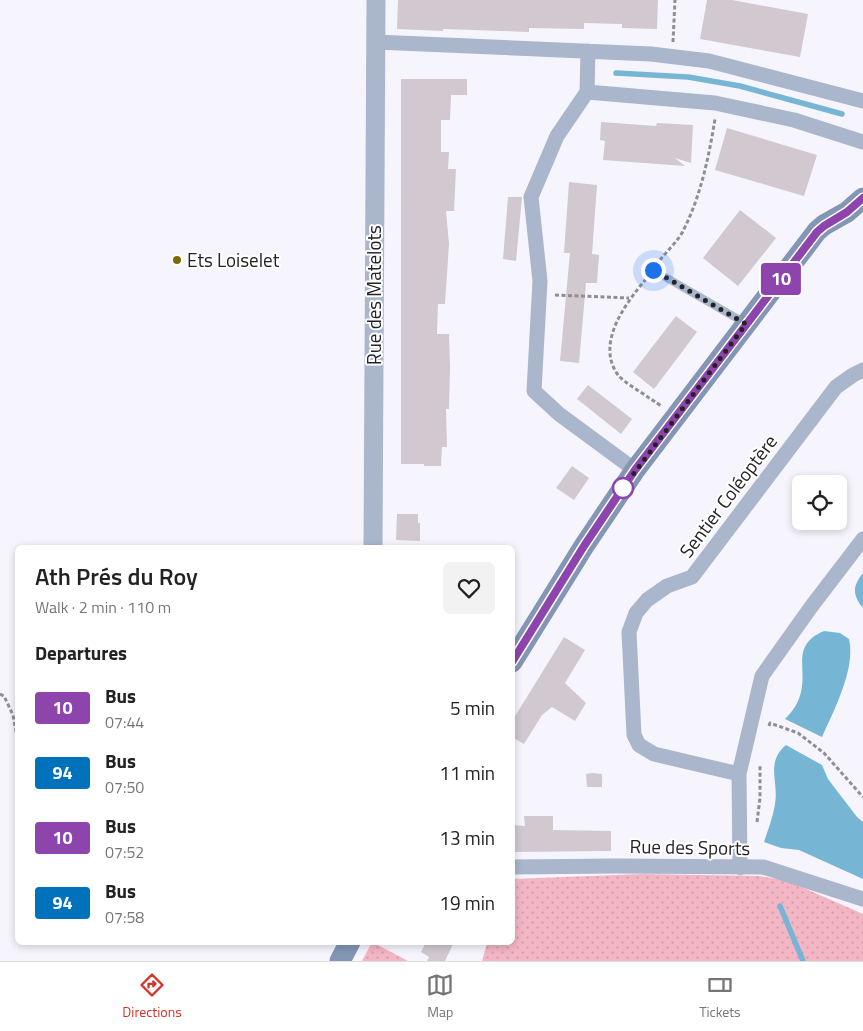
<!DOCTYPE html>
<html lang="en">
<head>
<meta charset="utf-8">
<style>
	body { margin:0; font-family:"Titillium Web",sans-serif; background:#f2f2f2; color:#222; height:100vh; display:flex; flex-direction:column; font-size:19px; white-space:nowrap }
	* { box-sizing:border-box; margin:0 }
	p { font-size:16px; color:#767676 }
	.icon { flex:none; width:28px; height:28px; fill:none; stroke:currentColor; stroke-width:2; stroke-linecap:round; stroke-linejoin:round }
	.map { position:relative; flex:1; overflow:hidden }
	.side { position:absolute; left:15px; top:545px; width:500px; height:400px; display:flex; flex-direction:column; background:#fff; border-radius:8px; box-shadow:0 2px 8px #0003 }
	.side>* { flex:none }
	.badge { padding:0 10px; border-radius:4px; font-size:18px; line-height:32px }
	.controls { position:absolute; left:792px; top:475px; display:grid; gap:10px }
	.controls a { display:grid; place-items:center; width:55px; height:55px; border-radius:8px; background:#fff; box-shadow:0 2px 8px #0003; font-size:25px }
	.you { position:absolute; width:25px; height:25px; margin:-12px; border:4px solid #fff; border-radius:50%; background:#1a73e8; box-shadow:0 0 0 8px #1a73e833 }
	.map>.badge { position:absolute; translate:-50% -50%; box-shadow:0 0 0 2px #fff }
	h2 { padding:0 20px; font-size:19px; line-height:45px }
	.round { display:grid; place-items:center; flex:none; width:52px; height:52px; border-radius:8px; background:#f2f2f2 }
	.summary { display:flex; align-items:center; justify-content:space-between; height:85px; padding:0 20px }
	h1 { font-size:24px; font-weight:600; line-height:38px }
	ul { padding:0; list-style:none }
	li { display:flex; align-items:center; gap:15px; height:65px; padding:0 20px }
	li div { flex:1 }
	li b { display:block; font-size:19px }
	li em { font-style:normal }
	li .badge { min-width:55px; font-weight:700; text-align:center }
	.dock { display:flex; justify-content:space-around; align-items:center; height:70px; border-top:1px solid #e0e0e0; background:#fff; font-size:14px; color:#767676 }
	.dock a { display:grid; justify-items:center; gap:2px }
	.dock .selected { color:#d93025 }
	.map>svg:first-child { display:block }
	.grass { fill:url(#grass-dots) }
	.water { fill:#76b6d4 }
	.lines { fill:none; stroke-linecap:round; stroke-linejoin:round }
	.stream { stroke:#76b6d4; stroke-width:5.5 }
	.building { fill:#d1c8d0 }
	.path { stroke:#8e8e93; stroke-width:3; stroke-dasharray:4 2.5; stroke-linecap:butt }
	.service { stroke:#a9b6cc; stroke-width:8 }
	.minor { stroke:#a9b6cc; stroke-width:15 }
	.tertiary { stroke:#a9b6cc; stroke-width:19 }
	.secondary { stroke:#8496b6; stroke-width:21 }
	.line-casing { stroke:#fff; stroke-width:11 }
	.line { stroke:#8e44ad; stroke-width:8 }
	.walk { stroke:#232326; stroke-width:5; stroke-dasharray:0 9 }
	.poi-dot { fill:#766d08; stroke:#fff; stroke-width:2 }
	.stop-dot { fill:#fff; stroke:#8e44ad; stroke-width:2.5 }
	.labels { text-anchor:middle; stroke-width:4; stroke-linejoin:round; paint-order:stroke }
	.poi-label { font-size:19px; fill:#232326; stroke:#fff; text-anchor:start }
	.street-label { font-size:19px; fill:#232326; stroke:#fff }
</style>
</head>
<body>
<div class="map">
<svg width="863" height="961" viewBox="0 0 863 961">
	<defs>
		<pattern id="grass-dots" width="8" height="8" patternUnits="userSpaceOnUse" patternTransform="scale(1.25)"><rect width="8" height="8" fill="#f3b6c5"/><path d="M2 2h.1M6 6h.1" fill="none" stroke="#d09ca9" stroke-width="1.8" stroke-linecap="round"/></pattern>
	</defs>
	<rect width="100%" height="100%" fill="#f6f5fd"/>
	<path class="grass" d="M642 874 759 876 788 881 863 914V961H482L487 943 512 942 513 879Z
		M372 942 374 943 408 961H362Z"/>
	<path class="water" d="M863 573V606L862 607C852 593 853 586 863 573Z
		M824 631 840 633 849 639C856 668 834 710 822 737L785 719C793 711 798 704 801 692 807 667 791 645 824 631Z
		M786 745 822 765 828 779 857 817 863 822V879L799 850 781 848 764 842C768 830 773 817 775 804 779 781 765 763 786 745Z"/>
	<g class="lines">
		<path class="stream" d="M616 73 688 77 740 86 842 114
			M780 906 803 961"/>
	</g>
	<path class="building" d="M398 0H658L657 29 622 28V24L584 23V29L529 28V32L443 29V31L397 29Z
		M707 0H732L808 14 800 57 700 39Z
		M401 79H467V95H451L450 120H441V152H449L448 169H456L454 211H446L449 244 445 304H438L437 334H449L450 367 449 409H446L447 447H442L441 466H424V464H401Z
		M601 122 656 126 657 123 693 125 691 163 675 158 685 166 603 160 605 141 600 140Z
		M727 128 817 155 804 196 715 170Z
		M569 182 597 185 592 254 599 255 597 283H586L579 363 560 361 570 253H564Z
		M508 197H522L516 261 503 259Z
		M740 210 776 238 738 286 703 258Z
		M676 316 697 332 654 389 633 372Z
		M588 385 632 419 621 434 577 399Z
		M572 466 589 478 574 500 556 488Z
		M397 514H418V523H420V541L396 540Z
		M564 637 585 650 565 683 586 703 575 721 552 707 542 715 524 744 512 737V721Z
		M593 773 602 774V787H587L586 774Z
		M524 816H553V830L611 831V851L512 852V825L525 826Z
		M426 942H454L445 961H427L429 957 421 952Z"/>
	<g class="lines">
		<path class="path" d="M673 42 675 0
			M660 260C668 250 679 240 684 229 701 195 709 156 715 119
			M646 279C626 303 595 343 618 375 623 382 652 399 661 406
			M555 295 629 298
			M0 694 4 696 13 715 18 743
			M769 726 770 723 798 733 824 753 863 797
			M757 822 760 798V764"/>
		<path class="service" d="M653 270 745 323"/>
		<path class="minor" d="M376 42 651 54 709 61 863 101
			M587 92 557 136 531 197 540 281 534 391 559 414 635 470
			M587 92 715 103 794 120 863 142
			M587 92 588 51
			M739 774 654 754 639 745 634 735 629 632 636 613 647 600 667 586 692 577 836 387 853 375 863 370
			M512 867 616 866 763 867 863 899
			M740 868 739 774 762 676 811 607 863 539"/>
		<path class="tertiary" d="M373 548 376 0"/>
		<path class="secondary" d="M512 662 584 546 635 470 817 231 824 225 847 212 863 198
			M340 961 350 942"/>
	</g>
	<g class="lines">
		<g class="line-casing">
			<path id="line" d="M512 662 584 546 635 470 817 232 824 226 847 212 863 198"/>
		</g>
		<use href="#line" class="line"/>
		<path class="walk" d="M623 488 746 324 653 270"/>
	</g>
	<circle class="poi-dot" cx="177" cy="260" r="5"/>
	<circle class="stop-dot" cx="623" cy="488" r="10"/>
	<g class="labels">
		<g class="poi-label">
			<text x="187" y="267">Ets Loiselet</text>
		</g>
		<g class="street-label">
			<text transform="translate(374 295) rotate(-90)" y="7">Rue des Matelots</text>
			<text transform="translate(728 496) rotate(-53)" y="7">Sentier Coléoptère</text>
			<text transform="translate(690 847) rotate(1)" y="7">Rue des Sports</text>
		</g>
	</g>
</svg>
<div class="controls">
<a><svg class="icon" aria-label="locate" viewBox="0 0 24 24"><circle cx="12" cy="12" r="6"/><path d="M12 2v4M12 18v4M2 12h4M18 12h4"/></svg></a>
</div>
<div class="you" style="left:653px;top:270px"></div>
<b class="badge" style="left:781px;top:279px;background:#8e44ad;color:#fff">10</b>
<section class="side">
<div class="summary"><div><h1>Ath Prés du Roy</h1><p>Walk · 2 min · 110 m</p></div><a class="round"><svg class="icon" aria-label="heart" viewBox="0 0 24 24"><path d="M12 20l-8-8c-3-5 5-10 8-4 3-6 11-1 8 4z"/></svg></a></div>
<h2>Departures</h2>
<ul>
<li><span class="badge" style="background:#8e44ad;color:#fff">10</span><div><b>Bus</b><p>07:44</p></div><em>5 min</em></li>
<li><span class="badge" style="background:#0072bc;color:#fff">94</span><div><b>Bus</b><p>07:50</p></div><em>11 min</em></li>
<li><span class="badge" style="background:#8e44ad;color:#fff">10</span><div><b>Bus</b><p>07:52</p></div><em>13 min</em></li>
<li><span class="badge" style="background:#0072bc;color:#fff">94</span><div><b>Bus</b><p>07:58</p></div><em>19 min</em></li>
</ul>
</section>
</div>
<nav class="dock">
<a class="selected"><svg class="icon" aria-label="directions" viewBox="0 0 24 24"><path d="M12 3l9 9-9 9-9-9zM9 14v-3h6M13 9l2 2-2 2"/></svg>Directions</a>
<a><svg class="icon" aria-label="map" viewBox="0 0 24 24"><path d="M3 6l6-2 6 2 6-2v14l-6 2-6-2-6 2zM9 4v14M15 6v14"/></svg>Map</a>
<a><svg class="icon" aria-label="tickets" viewBox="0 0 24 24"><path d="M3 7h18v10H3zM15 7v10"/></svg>Tickets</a>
</nav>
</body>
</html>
